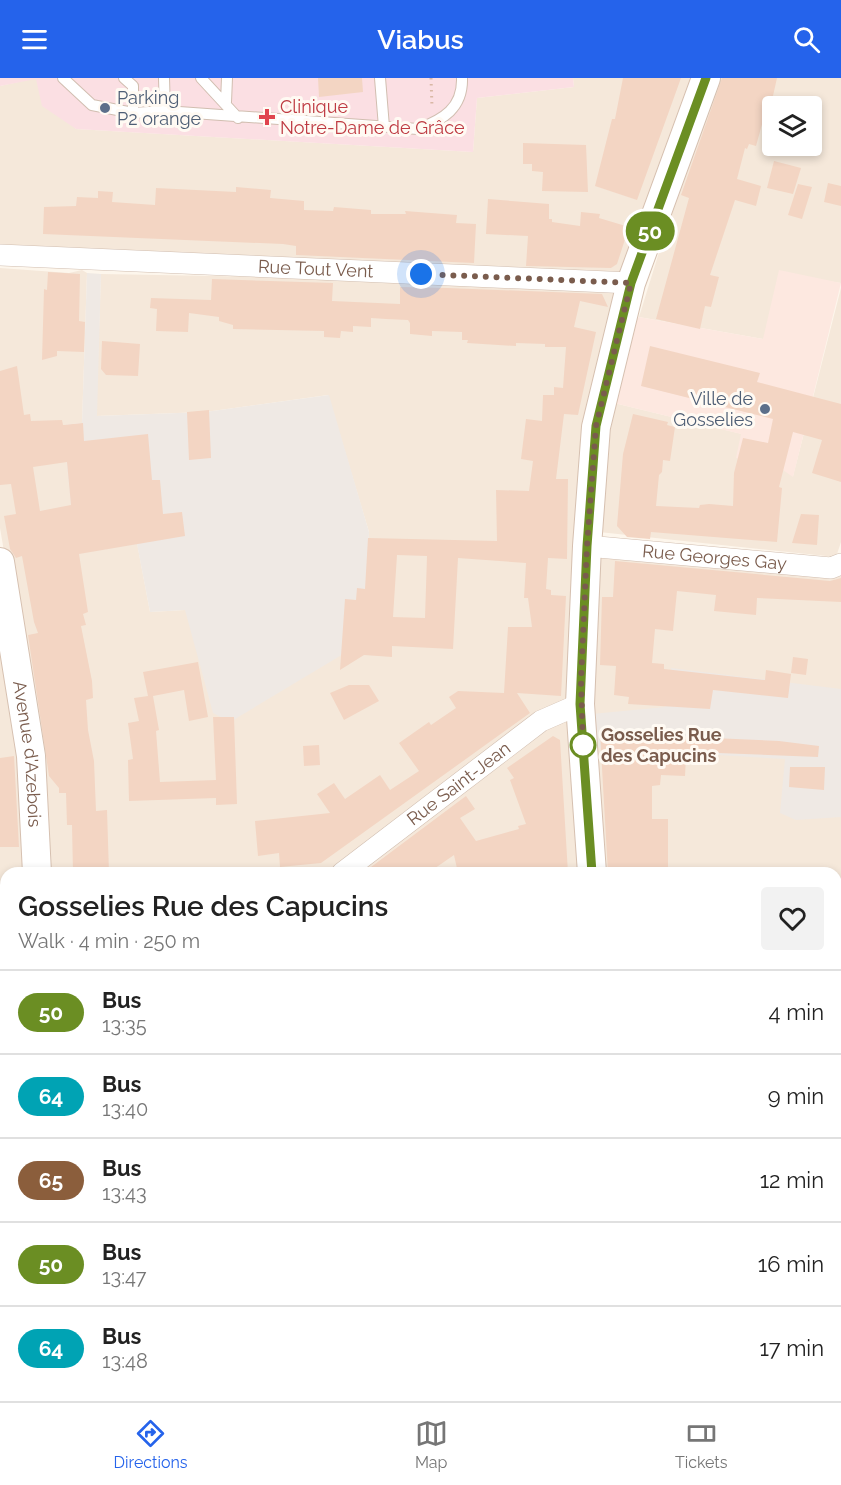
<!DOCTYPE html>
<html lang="en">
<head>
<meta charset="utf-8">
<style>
	body { margin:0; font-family:Raleway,sans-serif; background:#f2f2f2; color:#222; height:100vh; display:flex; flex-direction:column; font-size:22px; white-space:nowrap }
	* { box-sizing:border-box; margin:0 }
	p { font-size:20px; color:#767676 }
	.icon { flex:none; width:33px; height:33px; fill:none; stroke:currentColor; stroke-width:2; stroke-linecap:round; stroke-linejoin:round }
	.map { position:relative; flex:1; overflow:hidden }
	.panel { position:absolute; left:0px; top:789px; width:842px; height:534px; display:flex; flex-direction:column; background:#fff; border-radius:18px 18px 0 0; box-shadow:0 3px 9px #0003 }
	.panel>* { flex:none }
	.badge { padding:0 12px; border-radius:20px; font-size:21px; line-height:39px }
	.fabs { position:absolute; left:762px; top:18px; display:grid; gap:12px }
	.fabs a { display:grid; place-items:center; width:60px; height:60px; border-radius:6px; background:#fff; box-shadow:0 3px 9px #0003; font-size:30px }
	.you { position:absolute; width:30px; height:30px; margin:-15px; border:4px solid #fff; border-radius:50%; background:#1a73e8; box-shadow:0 0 0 9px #1a73e833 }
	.map>.badge { position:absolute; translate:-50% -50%; box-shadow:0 0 0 3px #fff }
	.round { display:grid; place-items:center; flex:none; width:63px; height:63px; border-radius:6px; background:#f2f2f2 }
	.headline { display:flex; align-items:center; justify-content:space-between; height:102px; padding:0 18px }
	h1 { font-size:28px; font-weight:600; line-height:45px }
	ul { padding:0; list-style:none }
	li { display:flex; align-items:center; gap:18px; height:84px; padding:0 18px; border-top:2px solid #e0e0e0 }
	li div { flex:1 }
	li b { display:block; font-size:22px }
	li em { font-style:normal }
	li .badge { min-width:66px; font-weight:700; text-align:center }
	header { display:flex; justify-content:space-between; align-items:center; height:78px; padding:0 18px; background:#2563eb; color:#fff; font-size:27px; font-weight:600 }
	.dock { display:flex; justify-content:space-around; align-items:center; height:84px; border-top:2px solid #e0e0e0; background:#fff; font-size:16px; color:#767676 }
	.dock a { display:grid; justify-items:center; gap:3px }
	.dock .on { color:#2563eb }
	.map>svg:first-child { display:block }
	.residential { fill:#f5e8da; fill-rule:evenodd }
	.commercial { fill:#fde8e0 }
	.industrial { fill:#efe9e4 }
	.education { fill:#f3e8fa }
	.medical { fill:#fbdfe3 }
	.building { fill:#f3d5c3; fill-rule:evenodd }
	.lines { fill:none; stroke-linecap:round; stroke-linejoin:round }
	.lane-casing { stroke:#d1beb0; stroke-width:12 }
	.street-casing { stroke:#d1beb0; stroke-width:22 }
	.secondary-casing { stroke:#d6c0b0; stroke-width:30 }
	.path { stroke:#d9b8a5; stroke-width:3; stroke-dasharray:1.5 4.5; stroke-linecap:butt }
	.lane { stroke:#fff; stroke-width:10 }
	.street { stroke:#fff; stroke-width:21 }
	.secondary { stroke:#fff; stroke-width:28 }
	.line-casing { stroke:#fff; stroke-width:14 }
	.line { stroke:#6b8e23; stroke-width:9 }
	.walk { stroke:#7a5c4d; stroke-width:6; stroke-dasharray:0 10.8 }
	.service-dot { fill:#5c6f8a; stroke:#fffaf3; stroke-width:2 }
	.health-dot { fill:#e0444e; stroke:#fffaf3; stroke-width:2 }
	.stop-dot { fill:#fff; stroke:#6b8e23; stroke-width:3 }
	.labels { text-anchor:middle; stroke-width:6; stroke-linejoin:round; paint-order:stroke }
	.service-label { font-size:18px; fill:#4e5e75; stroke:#fffaf3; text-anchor:start }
	.health-label { font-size:18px; fill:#be3a42; stroke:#fffaf3; text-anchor:start }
	.street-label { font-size:18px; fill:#7a5c4d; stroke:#fffaf3 }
	.stop-label { font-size:18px; font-weight:bold; fill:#7a5c4d; stroke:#fffaf3; text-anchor:start }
</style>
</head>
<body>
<header><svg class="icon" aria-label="menu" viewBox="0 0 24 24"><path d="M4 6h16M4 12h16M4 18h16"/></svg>Viabus<svg class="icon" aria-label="search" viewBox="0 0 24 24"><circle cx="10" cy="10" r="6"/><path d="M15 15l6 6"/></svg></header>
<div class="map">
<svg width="841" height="1323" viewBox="0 0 841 1323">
	<rect width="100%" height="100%" fill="#fdf6ec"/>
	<path class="residential" d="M36 0 76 51 473 74 477 20 574 9 573 0H706L631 205 587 467 841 487V1323H655L654 1317H836V795H42L36 661 0 450V190L69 195 82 192 87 195 82 345 63 347 137 465 150 534 185 532 365 563 369 454 328 317 205 334 96 338 101 196 599 205 0 177V8Z
		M713 0H841V205L827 203 763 261 639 239ZM772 28H812V68H772Z
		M841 210V464L836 479 599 454 614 325 742 356 793 398Z
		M0 492 17 587 27 795H6V1278L0 1275Z
		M24 1317H649L651 1323H29Z"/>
	<path class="commercial" d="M779 192 841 205 793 399 783 392 736 380 741 356 614 325 629 252 639 239 763 261Z"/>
	<path class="industrial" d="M87 195 101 196 97 338 205 334 329 317 369 454 365 563 230 644 213 635 185 532 150 534 137 466 76 476 63 347 82 345Z
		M671 590 841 611V739L796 742 780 735 785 681 599 670 581 637 665 629Z"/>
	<path class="education" d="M836 1084H841V1164H836Z"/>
	<path class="medical" d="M0 0H573L574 9 477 20 473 74 76 51 42 28 36 1 0 8Z"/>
	<path class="building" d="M318 0H362L363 14 319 19Z
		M623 0H681L637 122 595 108 612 41H615Z
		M722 0H777L768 40 764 39 756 68 749 66 747 71 745 70 737 101 761 108 756 128 735 122 710 197 719 199 711 229 705 228 700 251 656 241 689 120 681 117Z
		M523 65 586 67 588 114 542 113 543 94 532 93V86H523Z
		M774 83 801 90 793 116 767 110Z
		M828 105 841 108V128L824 124Z
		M798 106 812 109 802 141 788 137Z
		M236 109 271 112 270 120 304 123V132L333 133 334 129 371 132V136H406L405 133 457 137 456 145 476 146 474 185 296 177V168L283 166 43 156 44 129 76 128 77 119 98 120V113L113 114 112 124 155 127 156 110 236 114Z
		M488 121 549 126V141H552V144L580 148 581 134 600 136 599 140 629 149 617 186 611 190 526 188 528 158 486 156Z
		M48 194 80 196 79 243 85 244 84 274 57 273V278L42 282 44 211 47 212Z
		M212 201 333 205 332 223 400 226V209L447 210 602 216 608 229 580 223 574 249 596 254 578 337 564 336 556 401H568L567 481 548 480 546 511 551 512V517L566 518 561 618 517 615 530 635 321 785 280 789 279 775 258 778 255 743 330 735 317 716 334 705 345 721 380 697 390 712 419 693 399 665 429 644 431 647 456 630 449 619 458 613 504 615 508 549H532L528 520H524L526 485 458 480 453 571 392 568V579L364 577 340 592 345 521 356 522 357 510 365 511 368 460 497 463 496 412 529 413 533 383 521 381 526 341 542 343 543 317H554V309L563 310 566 269H545V266L516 265V268L467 265 468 262H462V254L432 253V258L410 256V245L408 242 386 241 371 240V249L353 248V254L341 253 340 260 324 259V253L233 251V247L219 243V239L189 235 188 254 156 253 157 231 150 230 151 220 211 222ZM397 477 427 478 425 540 393 539Z
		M102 263 140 266 138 298 106 297 101 291Z
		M650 268 760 295 757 304 841 326V404L812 395 822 362 793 354 779 409 782 410 777 464 651 454 650 461 627 459 617 448 623 376 633 336 668 344 667 347 675 349 670 383 663 382 662 394 659 397 656 428 699 430 700 427 709 426 733 428 734 395 743 360 768 365 773 341 641 308Z
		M17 288 24 337 30 336 31 343 62 342 63 347 83 345 84 363 148 356 152 402H160L163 436 182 434 185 458 79 476 88 534 83 536 86 547 81 548 92 603 93 620 86 622 88 652 94 683 96 733 107 732 109 795H73L72 747H67L66 715H59V710L49 698 28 557 38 555 34 544 22 478 16 480 10 471 4 438 16 436 11 406 0 407V293ZM67 384 71 427 40 433 33 389Z
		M209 332 211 380 189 382 187 334Z
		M801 436 819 437 817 467 792 465Z
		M615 483 830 503 841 500V524L757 520 756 537 714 533 716 517 677 513 673 553 655 551 652 585 664 586V591L765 602 766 592 791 596 788 620 713 612 710 631 628 626 629 619 614 617 616 588 600 587 602 519H613Z
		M793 579 808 581 806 597 791 595Z
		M198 584 208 639 189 643 184 612 153 618 159 652 156 653 160 704 216 702 213 639H234L237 726 216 727V720L129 723 128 682 133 681 128 645 139 643 134 620 148 618 143 594Z
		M349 607H369L379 623 344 642 330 615Z
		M600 655 779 663 819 668 818 679 692 674V679H686L685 698 661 697 660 707 652 708V741H668V795H608Z
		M553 658 560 662 568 795H458L454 777 428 795H363L466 718 475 731 460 740 476 763 519 751 518 748 526 746 510 702 514 700 507 690Z
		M319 667 320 687 304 688 303 668Z
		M14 678 19 769H0V680Z
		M790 689H825L824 712 789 709Z"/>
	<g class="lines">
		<g class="lane-casing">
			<path id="lane" d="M63 0 92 27 133 35 165 33 418 51C443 42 463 30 462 0
				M124 0 133 8V35
				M164 0 165 33
				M201 0 238 40
				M380 0 384 49
				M226 24 227 0
				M140 1323V1317"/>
		</g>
		<g class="street-casing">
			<g id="street">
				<path id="s1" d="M0 177 631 205"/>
				<path id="s2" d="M587 468 831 490 841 486"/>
				<path id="s3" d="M342 795 541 643 580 626"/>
				<path d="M836 963 841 964"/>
				<path d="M0 1285 6 1290"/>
			</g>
		</g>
		<g class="secondary-casing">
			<g id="secondary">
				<path id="s4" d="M0 484 31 678 37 795"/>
				<path d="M592 795 580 626 587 468 596 349 631 205 706 0"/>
				<path d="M22 1317 24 1323"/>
				<path d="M650 1317 652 1323"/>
			</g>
		</g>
		<path class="path" d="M431 0 432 29
			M0 1070 6 1067
			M288 1323 289 1317"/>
		<use href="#lane" class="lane"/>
		<use href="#street" class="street"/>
		<use href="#secondary" class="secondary"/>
	</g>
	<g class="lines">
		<g class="line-casing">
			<path id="line" d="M592 795 580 626 587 468 596 348 631 205 706 0"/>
		</g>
		<use href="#line" class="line"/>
		<path class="walk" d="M421 196 631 205 596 348 587 468 581 603 583 667"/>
	</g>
	<g class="service-dot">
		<circle cx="105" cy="30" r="6"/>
		<circle cx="765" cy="331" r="6"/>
	</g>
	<path class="health-dot" d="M264 30h6v6h6v6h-6v6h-6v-6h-6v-6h6z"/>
	<circle class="stop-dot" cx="583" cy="667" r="12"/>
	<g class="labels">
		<g class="service-label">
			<text x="117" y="26">Parking<tspan x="117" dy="21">P2 orange</tspan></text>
			<text x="753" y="327" text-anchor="end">Ville de<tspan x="753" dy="21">Gosselies</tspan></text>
		</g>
		<g class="health-label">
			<text x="280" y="35">Clinique<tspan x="280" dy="21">Notre-Dame de Grâce</tspan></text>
		</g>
		<g class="street-label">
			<text dy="6" stroke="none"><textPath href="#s1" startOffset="316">Rue Tout Vent</textPath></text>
			<text dy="6" stroke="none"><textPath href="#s2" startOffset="128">Rue Georges Gay</textPath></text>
			<text dy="6" stroke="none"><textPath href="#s4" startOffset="194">Avenue d'Azebois</textPath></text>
			<text dy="6" stroke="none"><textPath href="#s3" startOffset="147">Rue Saint-Jean</textPath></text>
		</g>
		<g class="stop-label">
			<text x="601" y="663">Gosselies Rue<tspan x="601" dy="21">des Capucins</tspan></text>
		</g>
	</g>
</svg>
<div class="fabs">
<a><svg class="icon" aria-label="layers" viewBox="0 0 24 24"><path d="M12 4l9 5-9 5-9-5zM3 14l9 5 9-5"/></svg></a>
</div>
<div class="you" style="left:421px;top:196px"></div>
<b class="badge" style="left:650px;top:153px;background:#6b8e23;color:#fff">50</b>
<section class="panel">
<div class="headline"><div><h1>Gosselies Rue des Capucins</h1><p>Walk · 4 min · 250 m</p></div><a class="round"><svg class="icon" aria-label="heart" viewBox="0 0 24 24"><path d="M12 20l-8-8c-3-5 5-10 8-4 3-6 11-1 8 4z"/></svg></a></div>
<ul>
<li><span class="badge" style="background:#6b8e23;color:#fff">50</span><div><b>Bus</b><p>13:35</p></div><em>4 min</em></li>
<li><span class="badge" style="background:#00a3b4;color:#fff">64</span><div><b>Bus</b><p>13:40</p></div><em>9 min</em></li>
<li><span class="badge" style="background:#8b5e3c;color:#fff">65</span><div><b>Bus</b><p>13:43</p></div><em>12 min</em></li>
<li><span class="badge" style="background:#6b8e23;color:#fff">50</span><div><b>Bus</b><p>13:47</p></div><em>16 min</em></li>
<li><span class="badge" style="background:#00a3b4;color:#fff">64</span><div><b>Bus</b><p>13:48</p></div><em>17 min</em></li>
</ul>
</section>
</div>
<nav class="dock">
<a class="on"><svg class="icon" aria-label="directions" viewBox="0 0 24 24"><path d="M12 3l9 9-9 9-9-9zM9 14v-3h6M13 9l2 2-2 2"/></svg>Directions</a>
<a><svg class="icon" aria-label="map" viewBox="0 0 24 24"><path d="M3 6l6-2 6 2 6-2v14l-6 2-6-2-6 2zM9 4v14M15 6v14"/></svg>Map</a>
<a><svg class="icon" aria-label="tickets" viewBox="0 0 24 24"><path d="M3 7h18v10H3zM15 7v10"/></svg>Tickets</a>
</nav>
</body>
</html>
